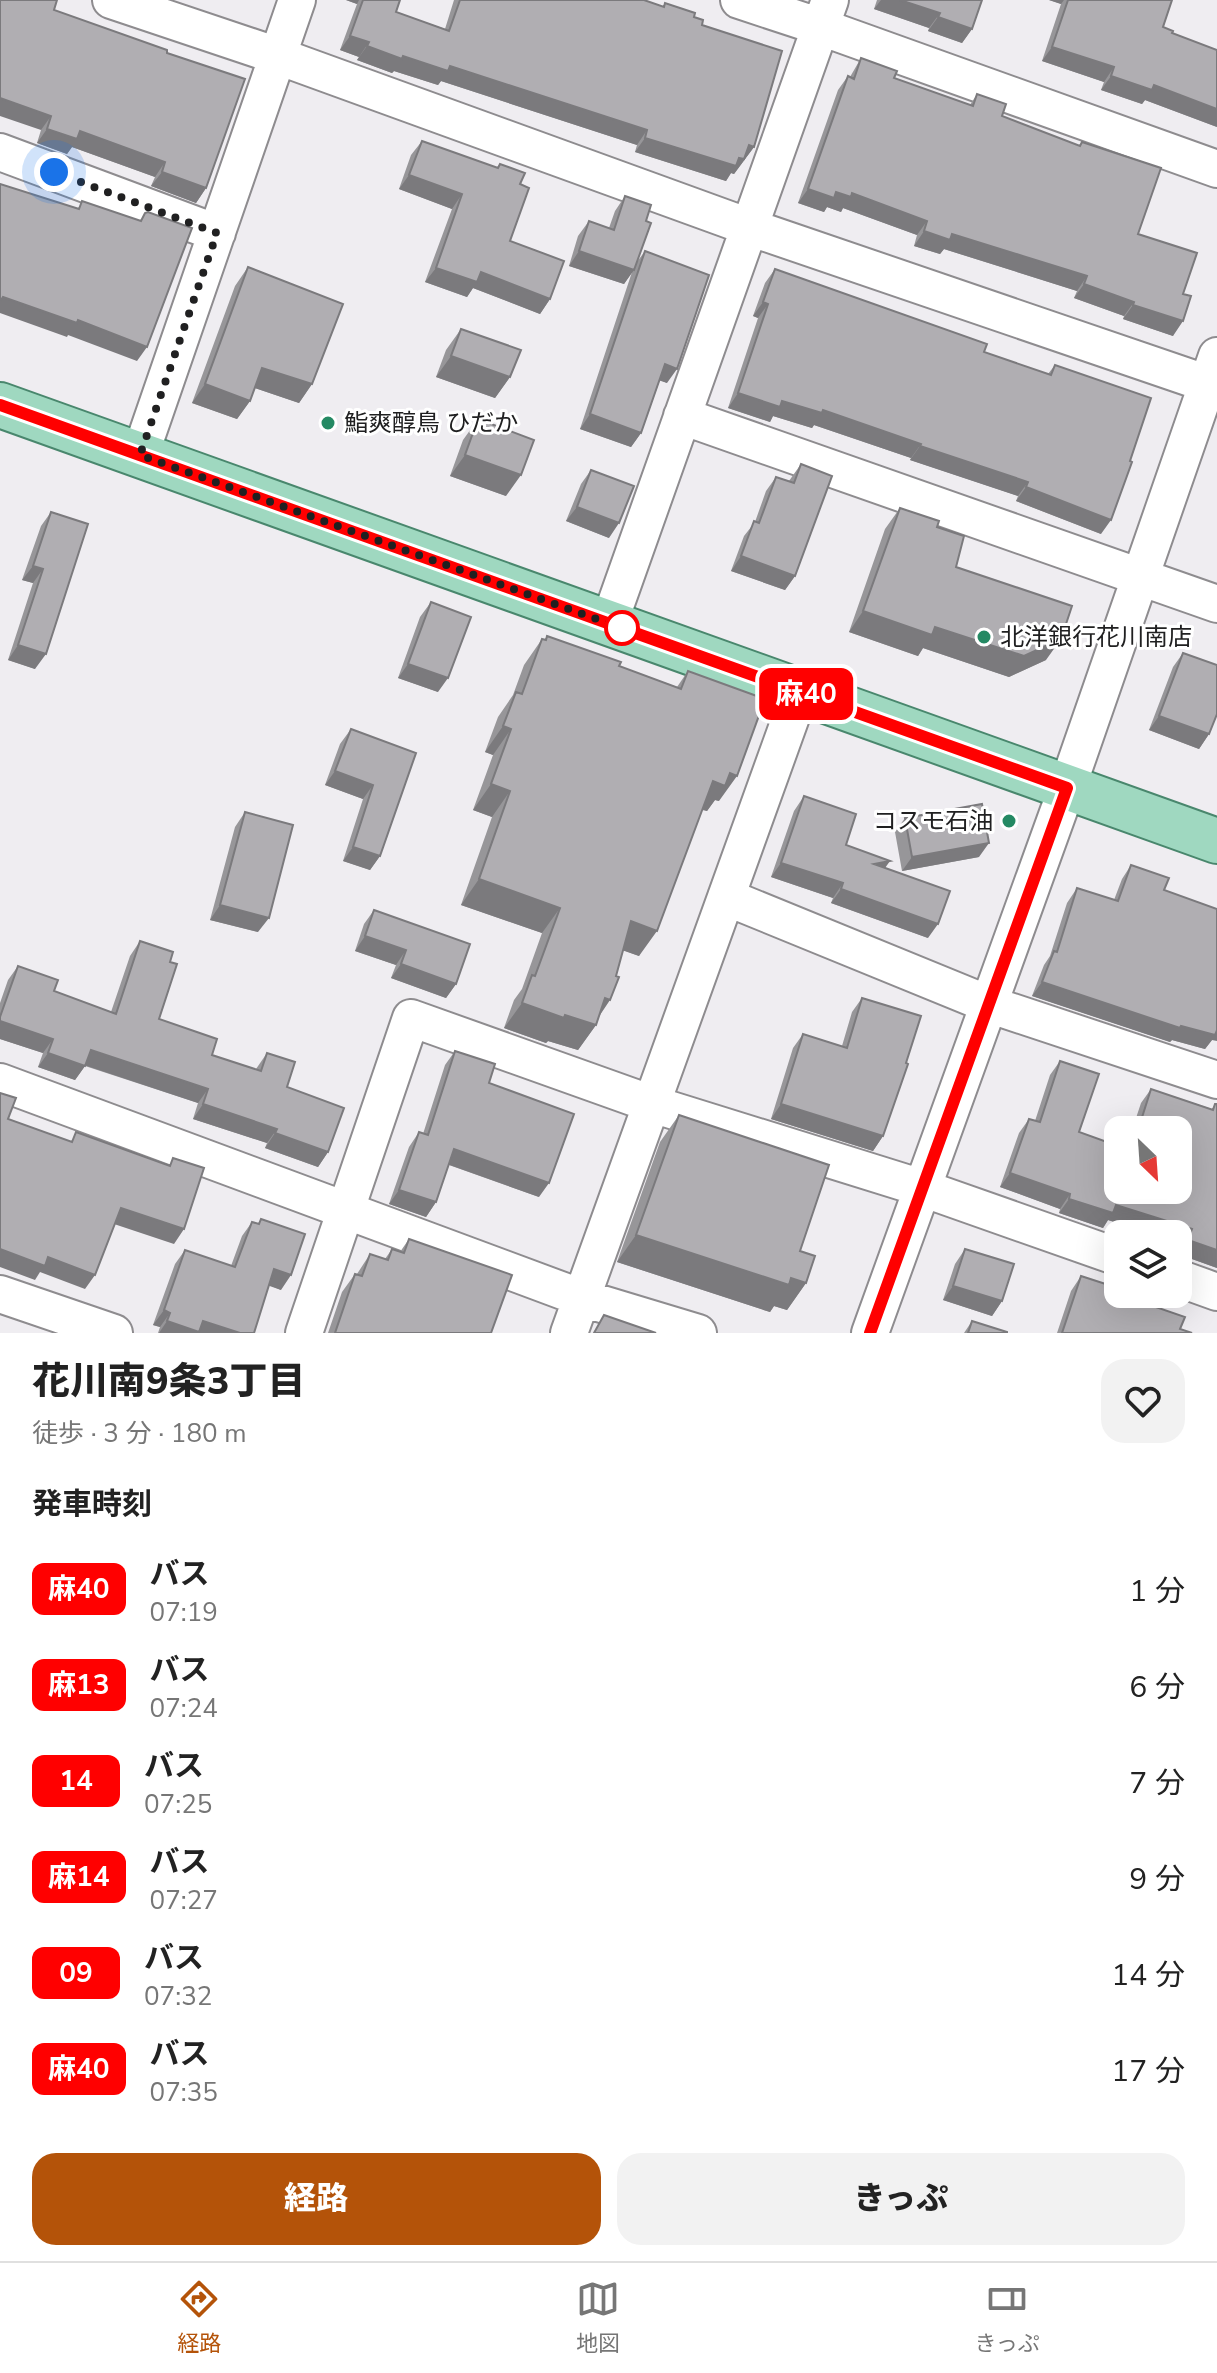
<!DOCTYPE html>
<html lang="ja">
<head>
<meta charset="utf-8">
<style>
	body { margin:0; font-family:"Nunito Sans","Noto Sans JP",sans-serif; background:#f2f2f2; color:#222; height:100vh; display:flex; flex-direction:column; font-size:30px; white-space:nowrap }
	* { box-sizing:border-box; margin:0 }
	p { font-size:26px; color:#767676 }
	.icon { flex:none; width:44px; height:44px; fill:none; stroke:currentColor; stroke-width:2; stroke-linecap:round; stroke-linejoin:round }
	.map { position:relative; height:1333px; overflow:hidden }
	.details { display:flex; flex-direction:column; background:#fff; flex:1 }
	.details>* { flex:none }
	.badge { padding:0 16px; border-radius:12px; font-size:28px; line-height:52px }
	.needle { width:52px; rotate:155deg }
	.tools { position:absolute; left:1104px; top:1116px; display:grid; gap:16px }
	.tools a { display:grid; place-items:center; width:88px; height:88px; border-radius:16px; background:#fff; box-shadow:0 8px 32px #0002; font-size:40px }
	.you { position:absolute; width:40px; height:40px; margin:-20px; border:6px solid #fff; border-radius:50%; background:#1a73e8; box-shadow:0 0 0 12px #1a73e833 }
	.map>.badge { position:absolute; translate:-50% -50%; box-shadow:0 0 0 4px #fff }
	h2 { padding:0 32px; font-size:30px; line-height:72px }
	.round { display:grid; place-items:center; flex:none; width:84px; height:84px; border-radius:24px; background:#f2f2f2 }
	.headline { display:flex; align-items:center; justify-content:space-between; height:136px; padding:0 32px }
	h1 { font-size:38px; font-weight:800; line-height:60px }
	.button { display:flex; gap:16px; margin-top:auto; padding:16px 32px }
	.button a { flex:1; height:92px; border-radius:24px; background:#b45309; color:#fff; font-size:32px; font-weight:800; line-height:92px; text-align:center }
	.button a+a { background:#f2f2f2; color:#222 }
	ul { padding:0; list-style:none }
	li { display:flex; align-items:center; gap:24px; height:96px; padding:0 32px }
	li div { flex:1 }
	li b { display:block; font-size:30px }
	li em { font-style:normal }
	li .badge { min-width:88px; font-weight:700; text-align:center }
	.menu { display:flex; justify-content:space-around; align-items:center; height:112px; border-top:2px solid #e0e0e0; background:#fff; font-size:22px; color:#767676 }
	.menu a { display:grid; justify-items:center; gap:4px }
	.menu .current { color:#b45309 }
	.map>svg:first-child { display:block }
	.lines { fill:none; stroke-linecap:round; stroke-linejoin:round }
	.minor-casing { stroke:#8e8c8f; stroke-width:40 }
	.major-casing { stroke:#49876d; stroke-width:48 }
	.minor { stroke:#fff; stroke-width:36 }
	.major { stroke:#9fd8c0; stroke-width:44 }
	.wall { fill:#979699 }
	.shaded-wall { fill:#7b7a7d }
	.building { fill:#b0aeb2; stroke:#7b7a7d; stroke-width:2 }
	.line-casing { stroke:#fff; stroke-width:18 }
	.line { stroke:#f00; stroke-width:12 }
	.walk { stroke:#202021; stroke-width:8; stroke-dasharray:0 14.4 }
	.poi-dot { fill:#248963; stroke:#fff; stroke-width:3 }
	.stop-dot { fill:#fff; stroke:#f00; stroke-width:4 }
	.labels { text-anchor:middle; stroke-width:6; stroke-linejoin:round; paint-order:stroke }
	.poi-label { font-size:24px; fill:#202021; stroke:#fff; text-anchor:start }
</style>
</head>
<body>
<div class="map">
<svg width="1217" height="1333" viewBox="0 0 1217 1333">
	<rect width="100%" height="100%" fill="#efedf1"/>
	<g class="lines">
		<g class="minor-casing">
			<path id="minor" d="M111 0 278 56 749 227 1217 387
				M739 0 821 27 1217 169
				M0 152 217 233
				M682 416 1217 604
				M140 455 297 0
				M609 623 830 0
				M726 897 988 1004 1217 1080
				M0 1082 582 1298 698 1333
				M1178 1278 1217 1292
				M0 1294 114 1333
				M304 1333 411 1018 652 1104 922 1188 1118 1257
				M569 1333 800 692
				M870 1333 1067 788 1217 356"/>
		</g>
		<g class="major-casing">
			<path id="major" d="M0 405 1217 841"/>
		</g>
		<use href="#minor" class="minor"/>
		<use href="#major" class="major"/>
	</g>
	<path class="wall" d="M346 0H400L396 12 445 29 454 0H644L663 7 665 3 694 17 702 25 754 147 734 174 731 173 726 181 635 152 637 145 441 81 438 85 394 71 392 73 357 60 359 57 340 50 357 4Z
		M877 0H982L972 29 962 43 928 31 929 28 874 9Z
		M1049 0H1172L1163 27 1172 33 1217 127 1145 100 1142 104 1101 90 1104 82 1042 61 1061 4Z
		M54 10 167 53 206 188 196 203 151 186 155 177 72 147 67 154 37 143 41 130Z
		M861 58 894 78 970 105 977 94 1002 116 1079 146 1082 142 1138 234 1183 294 1173 336 1123 319 1124 316 1074 298 1077 291 944 249 940 254 914 246 917 235 843 208 841 212 827 207 824 212 798 203 838 90 848 76 850 77Z
		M422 141 497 168 500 164 520 184 510 241 550 299 540 314 473 288 467 297 425 282 452 209 399 189 411 155Z
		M625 196 646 221 637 262 645 251 667 383 660 380 641 433 631 447 580 429 632 272 624 284 569 266 578 236 589 221 609 228 615 211Z
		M248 267 312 384 299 403 255 388 250 401 237 419 192 403 235 286Z
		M775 269 984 352 1048 374 1055 365 1101 534 1016 501 1018 496 910 460 911 458 814 425 812 428 773 416 770 422 728 408 758 318 753 316 765 283Z
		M461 329 510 377 495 398 436 377 446 350Z
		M478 419 506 496 450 476 463 440Z
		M801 464 795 576 785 590 731 571 744 536 755 522 766 491 776 477 789 481Z
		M591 470 609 538 566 521 581 484Z
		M900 508 937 527 956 567 1046 660 1009 677 923 648 918 656 849 632 885 529Z
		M51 512 35 669 8 660 33 583 22 580 41 526Z
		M431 602 438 692 398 678 420 617Z
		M547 636 619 666 677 687 688 671 719 801 715 800 707 811 702 810 639 956 623 950 596 1025 578 1050 548 1041 546 1043 504 1028 514 1000 522 989 542 933 461 905 492 817 473 810 493 755 485 752 498 717 513 695 524 665 542 639 545 640Z
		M1183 653 1209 734 1199 749 1149 730 1173 667Z
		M351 729 416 753 380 856 370 870 343 861 363 799 325 785 340 744Z
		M804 796 846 845 885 868 928 938 831 903 833 898 771 877 794 811Z
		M245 812 258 932 210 920 235 827Z
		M905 818 979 857 902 871 895 832Z
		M1131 865 1164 890 1212 1040 1205 1049 1172 1040 1170 1042 1032 996 1044 965 1050 956 1067 903 1077 888 1114 900 1122 879Z
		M374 910 456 984 446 998 391 978 396 965 355 951 364 924Z
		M140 941 170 962 159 1019 212 1055 256 1069 267 1053 328 1152 318 1167 265 1148 267 1143 193 1119 198 1103 85 1066 75 1080 38 1067 43 1053 0 1039V1003L8 980 18 966 54 991 111 1012 130 956Z
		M862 998 883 1136 873 1151 771 1119 793 1048 803 1034 842 1046 852 1012Z
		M455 1051 489 1083 539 1197 449 1165 436 1202 426 1217 389 1204 409 1147 419 1132 423 1134 445 1065Z
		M1060 1061 1079 1132 1118 1190 1178 1130H1132L1141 1103 1151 1089 1212 1109 1215 1104 1217 1268 1178 1254 1182 1243 1178 1234H1152L1108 1220 1103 1228 1059 1213 1060 1209 1000 1187 1019 1133 1029 1119 1035 1121 1050 1075Z
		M679 1115 800 1251 806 1283 787 1310 774 1306 770 1312 617 1262 660 1142Z
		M261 1219 281 1290 269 1285 254 1333H158L160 1327 153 1325 175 1264 185 1250 231 1266 242 1236 252 1222 258 1224Z
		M409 1239 491 1333H328L342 1292 355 1274H357L370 1254 385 1259 392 1249 400 1252Z
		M965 1249 1002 1301 992 1316 943 1300 955 1264Z
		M1081 1276 1118 1294 1180 1329 1192 1333H1057L1071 1291Z
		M972 1321 1007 1333H964Z"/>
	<path class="shaded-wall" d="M346 0H359L357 4Z
		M881 0H900L940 13 929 28 874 9Z
		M1049 0H1064L1061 4Z
		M938 17 972 29 962 43 928 31Z
		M350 36 369 42 359 57 340 50Z
		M367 46 403 56 450 66 647 130 637 145 441 81 438 85 394 71 392 73 357 60Z
		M1052 47 1114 67 1104 82 1042 61Z
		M1111 76 1154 85 1217 109V127L1145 100 1142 104 1101 90Z
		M0 98 51 116 41 130 0 116Z
		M47 129 80 131 165 162 155 177 72 147 67 154 37 143Z
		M645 138 749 145 754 147 734 174 731 173 726 181 635 152Z
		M162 172 206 188 196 203 151 186Z
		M409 175 462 194 452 209 399 189Z
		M808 189 852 193 927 221 917 235 843 208 841 212 827 207 824 212 798 203Z
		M924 231 952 234 1087 276 1077 291 944 249 940 254 914 246Z
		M579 251 634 270 624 284 569 266Z
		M436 268 481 272 550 299 540 314 473 288 467 297 425 282Z
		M1084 284 1134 302 1124 316 1074 298Z
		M3 297 78 320 147 347 137 361 68 335 67 337 0 313V299Z
		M763 302 768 304 758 318 753 316Z
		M1133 305 1183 321 1173 336 1123 319Z
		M451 356 510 377 495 398 436 377Z
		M665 364 677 369 667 383 655 379Z
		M262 368 312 384 299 403 249 386Z
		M205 384 250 401 237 419 192 403Z
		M738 393 823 410 921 444 911 458 814 425 812 428 773 416 770 422 728 408Z
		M590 414 641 433 631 447 580 429Z
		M920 446 1028 482 1018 496 910 460Z
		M465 455 521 475 506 496 450 476Z
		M1026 487 1111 520 1101 534 1016 501Z
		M577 507 619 523 609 538 566 521Z
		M741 556 795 576 785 590 731 571Z
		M33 566 43 569 33 583 22 580Z
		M863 611 935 627 1061 639 1046 660 1009 677 923 648 918 656 849 632Z
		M18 645 46 654 35 669 8 660Z
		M408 664 448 678 438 692 398 678Z
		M1159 716 1209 734 1199 749 1149 730Z
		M503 726 511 729 493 755 485 752Z
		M335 771 373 785 363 799 325 785Z
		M730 773 737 776 719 801 715 800 707 811 695 807 713 781Z
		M491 784 510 791 492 817 473 810Z
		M989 843 979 857 902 871 912 857Z
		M353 847 380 856 370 870 343 861Z
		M890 861 880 875 874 864Z
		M781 863 843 883 833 898 771 877Z
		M479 879 560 908 542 933 461 905Z
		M841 889 938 924 928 938 831 903Z
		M220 905 269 918 258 932 210 920Z
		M631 921 657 931 639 956 613 947Z
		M365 936 406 950 396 965 355 951Z
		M401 964 456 984 446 998 391 978Z
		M1042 982 1181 1026H1217V1041L1212 1040 1205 1049 1172 1040 1170 1042 1032 996Z
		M605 998 610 1000 594 1024 596 1025 578 1050 548 1041 546 1043 504 1028 522 1003 565 1015Z
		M0 1021 53 1039 43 1053 0 1039Z
		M91 1050 208 1089 198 1103 81 1064Z
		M48 1053 85 1066 75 1080 38 1067Z
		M203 1104 277 1129 267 1143 193 1119Z
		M781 1104 883 1136 873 1151 771 1119Z
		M275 1133 328 1152 318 1167 265 1148Z
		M454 1149 549 1183 539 1197 444 1163Z
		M1010 1173 1070 1194 1060 1209 1000 1187Z
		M399 1190 436 1202 426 1217 389 1204Z
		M1069 1199 1116 1205 1192 1229 1182 1243 1178 1242V1234H1152L1108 1220 1103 1228 1059 1213Z
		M121 1208 184 1229 174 1244 111 1223Z
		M636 1235 806 1283 787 1310 774 1306 770 1312 617 1262Z
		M1188 1240 1217 1250V1268L1178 1254Z
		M0 1249 48 1257 95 1275 85 1289 40 1272 35 1280 0 1267Z
		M274 1269 291 1275 281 1290 264 1284Z
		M953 1286 1002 1301 992 1316 943 1300Z
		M164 1310 170 1313 160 1327 153 1325Z
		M167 1321H203L240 1333H159Z"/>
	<path class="building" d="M0 0H57L54 10 167 50V53L245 79 206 188 162 172 165 162 80 131 77 139 47 129 51 116 0 98Z
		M363 0H400L396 12 449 31 460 0H644L664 7 665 3 695 13 694 17 703 20 702 25 782 51 754 147 749 145 744 159 739 158 736 166 645 138 647 130 450 66 448 71 403 56 402 59 367 46 369 42 350 36Z
		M900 0H982L972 29 938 17 940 13Z
		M1068 0H1172L1163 27 1173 31 1172 33 1217 50V109L1154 85 1152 90 1111 76 1114 67 1052 47Z
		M861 58 897 71 894 78 973 106 977 94 1006 104 1002 116 1080 146 1082 142 1161 168 1138 234 1197 253 1183 294 1191 296 1183 321 1133 305 1134 302 1084 284 1087 276 952 234 950 240 924 231 927 221 852 193 851 197 836 192 834 198 808 189 848 76 854 79Z
		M422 141 498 168 500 164 525 173 520 184 529 188 510 241 564 261 550 299 481 272 477 282 436 268 462 194 409 175Z
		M0 184 79 209 82 201 141 221 145 213 148 212 192 228 147 347 78 320 77 323 3 297 1 300 0 299Z
		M625 196 651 205 646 221 651 223 634 270 579 251 589 221 614 230Z
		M645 251 709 275 677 369 665 364 641 433 590 414Z
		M248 267 343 304 312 384 262 368 250 401 205 384Z
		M775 269 987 344 984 352 1051 375 1055 365 1151 398 1130 461 1132 462 1111 520 1026 487 1028 482 920 446 921 444 823 410 822 413 782 401 780 407 738 393 768 304 763 302Z
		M461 329 521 350 510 377 451 356Z
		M478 419 534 440 521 475 465 455Z
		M801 464 832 476 795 576 741 556 754 521 759 523 776 477 794 483Z
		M591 470 634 486 619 523 577 507Z
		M900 508 939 521 937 527 964 536 956 567 1072 606 1061 639 1024 656 935 627 932 635 863 611Z
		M51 512 88 524 46 654 18 645 43 569 33 566Z
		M431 602 471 617 448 678 408 664Z
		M547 636 621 662 619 666 681 689 688 671 765 699 737 776 730 773 725 786 713 781 657 931 631 921 616 976 619 977 610 1000 605 998 596 1025 565 1015 564 1018 522 1003 532 975 535 976 560 908 479 879 510 791 491 784 511 729 503 726 516 692 522 694 542 639 546 640Z
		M1183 653 1217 665V714L1209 734 1159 716Z
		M351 729 416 753 380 856 353 847 373 785 335 771Z
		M804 796 856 814 846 845 890 861 874 864 950 891 938 924 841 889 843 883 781 863Z
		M982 804 989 843 912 857 905 818Z
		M245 812 293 825 269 918 220 905Z
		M1131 865 1169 878 1164 890 1217 909V1030L1215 1035 1181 1026 1180 1028 1042 982 1054 951 1057 952 1077 888 1118 901Z
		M374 910 470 944 456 984 401 964 406 950 365 936Z
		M140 941 173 952 170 962 177 964 159 1019 217 1039 212 1055 261 1071 267 1053 295 1062 287 1087 344 1108 328 1152 275 1133 277 1129 203 1104 208 1089 91 1050 85 1066 48 1053 53 1039 0 1021V1017L18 966 58 980 54 991 116 1014Z
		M862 998 921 1016 906 1063 908 1064 883 1136 781 1104 803 1034 847 1048Z
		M455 1051 495 1064 489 1083 574 1114 549 1183 454 1149 436 1202 399 1190 419 1132 428 1135Z
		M1060 1061 1099 1074 1079 1132 1118 1146V1190H1178V1130H1138L1151 1089 1213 1110 1215 1104H1217V1250L1188 1240 1192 1229 1116 1205 1113 1213 1069 1199 1070 1194 1010 1173 1029 1119 1040 1122Z
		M0 1093 16 1098 8 1119 72 1142 76 1132 170 1166 173 1158 204 1168 184 1229 121 1208 95 1275 48 1257 45 1266 0 1249Z
		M679 1115 829 1165 800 1251 815 1256 806 1283 791 1278 789 1285 636 1235Z
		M261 1219 305 1234 291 1275 274 1269 254 1333H240L203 1321 199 1332 167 1321 170 1313 164 1310 185 1250 235 1267 252 1222 259 1224Z
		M409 1239 512 1275 491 1333H335L355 1274 362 1276 370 1254 388 1260 392 1249 404 1253Z
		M965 1249 1014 1264 1002 1301 953 1286Z
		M1081 1276 1118 1288V1294L1185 1317 1180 1329 1192 1333H1062Z
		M604 1315 656 1333H594Z
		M972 1321 1007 1332V1333H968Z"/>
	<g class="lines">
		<g class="line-casing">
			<path id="line" d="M0 405 1067 788 870 1333"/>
		</g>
		<use href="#line" class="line"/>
		<path class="walk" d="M54 172 217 233 140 455 630 631 622 628"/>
	</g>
	<g class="poi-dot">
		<circle cx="328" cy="423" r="8"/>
		<circle cx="984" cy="637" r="8"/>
		<circle cx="1009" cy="821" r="8"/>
	</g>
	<circle class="stop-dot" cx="622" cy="628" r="16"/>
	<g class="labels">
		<g class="poi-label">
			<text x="344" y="431">鮨爽醇鳥 ひだか</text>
			<text x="1000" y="645">北洋銀行花川南店</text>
			<text x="993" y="829" text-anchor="end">コスモ石油</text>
		</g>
	</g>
</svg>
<div class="tools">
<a><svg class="needle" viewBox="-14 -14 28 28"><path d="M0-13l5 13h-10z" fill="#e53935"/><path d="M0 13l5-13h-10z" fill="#767676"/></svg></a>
<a><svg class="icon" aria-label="layers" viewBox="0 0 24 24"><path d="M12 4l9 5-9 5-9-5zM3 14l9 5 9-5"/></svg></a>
</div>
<div class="you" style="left:54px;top:172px"></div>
<b class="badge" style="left:806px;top:694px;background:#f00;color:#fff">麻40</b>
</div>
<section class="details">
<div class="headline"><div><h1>花川南9条3丁目</h1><p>徒歩 · 3 分 · 180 m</p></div><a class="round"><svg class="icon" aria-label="heart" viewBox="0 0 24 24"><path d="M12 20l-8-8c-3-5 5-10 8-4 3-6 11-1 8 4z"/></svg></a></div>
<h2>発車時刻</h2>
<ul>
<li><span class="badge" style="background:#f00;color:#fff">麻40</span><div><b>バス</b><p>07:19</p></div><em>1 分</em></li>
<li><span class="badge" style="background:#f00;color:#fff">麻13</span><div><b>バス</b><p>07:24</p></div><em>6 分</em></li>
<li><span class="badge" style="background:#f00;color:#fff">14</span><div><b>バス</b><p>07:25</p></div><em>7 分</em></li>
<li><span class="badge" style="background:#f00;color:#fff">麻14</span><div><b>バス</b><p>07:27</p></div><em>9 分</em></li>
<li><span class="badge" style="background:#f00;color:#fff">09</span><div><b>バス</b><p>07:32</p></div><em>14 分</em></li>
<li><span class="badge" style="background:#f00;color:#fff">麻40</span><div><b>バス</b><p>07:35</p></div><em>17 分</em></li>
</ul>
<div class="button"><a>経路</a><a>きっぷ</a></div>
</section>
<nav class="menu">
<a class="current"><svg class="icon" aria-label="directions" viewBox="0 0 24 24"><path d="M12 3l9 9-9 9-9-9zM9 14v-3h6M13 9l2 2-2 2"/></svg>経路</a>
<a><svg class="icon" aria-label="map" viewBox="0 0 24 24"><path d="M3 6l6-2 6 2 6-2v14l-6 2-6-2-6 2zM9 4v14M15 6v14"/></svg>地図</a>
<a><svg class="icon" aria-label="tickets" viewBox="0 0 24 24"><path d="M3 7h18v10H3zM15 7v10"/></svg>きっぷ</a>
</nav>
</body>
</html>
